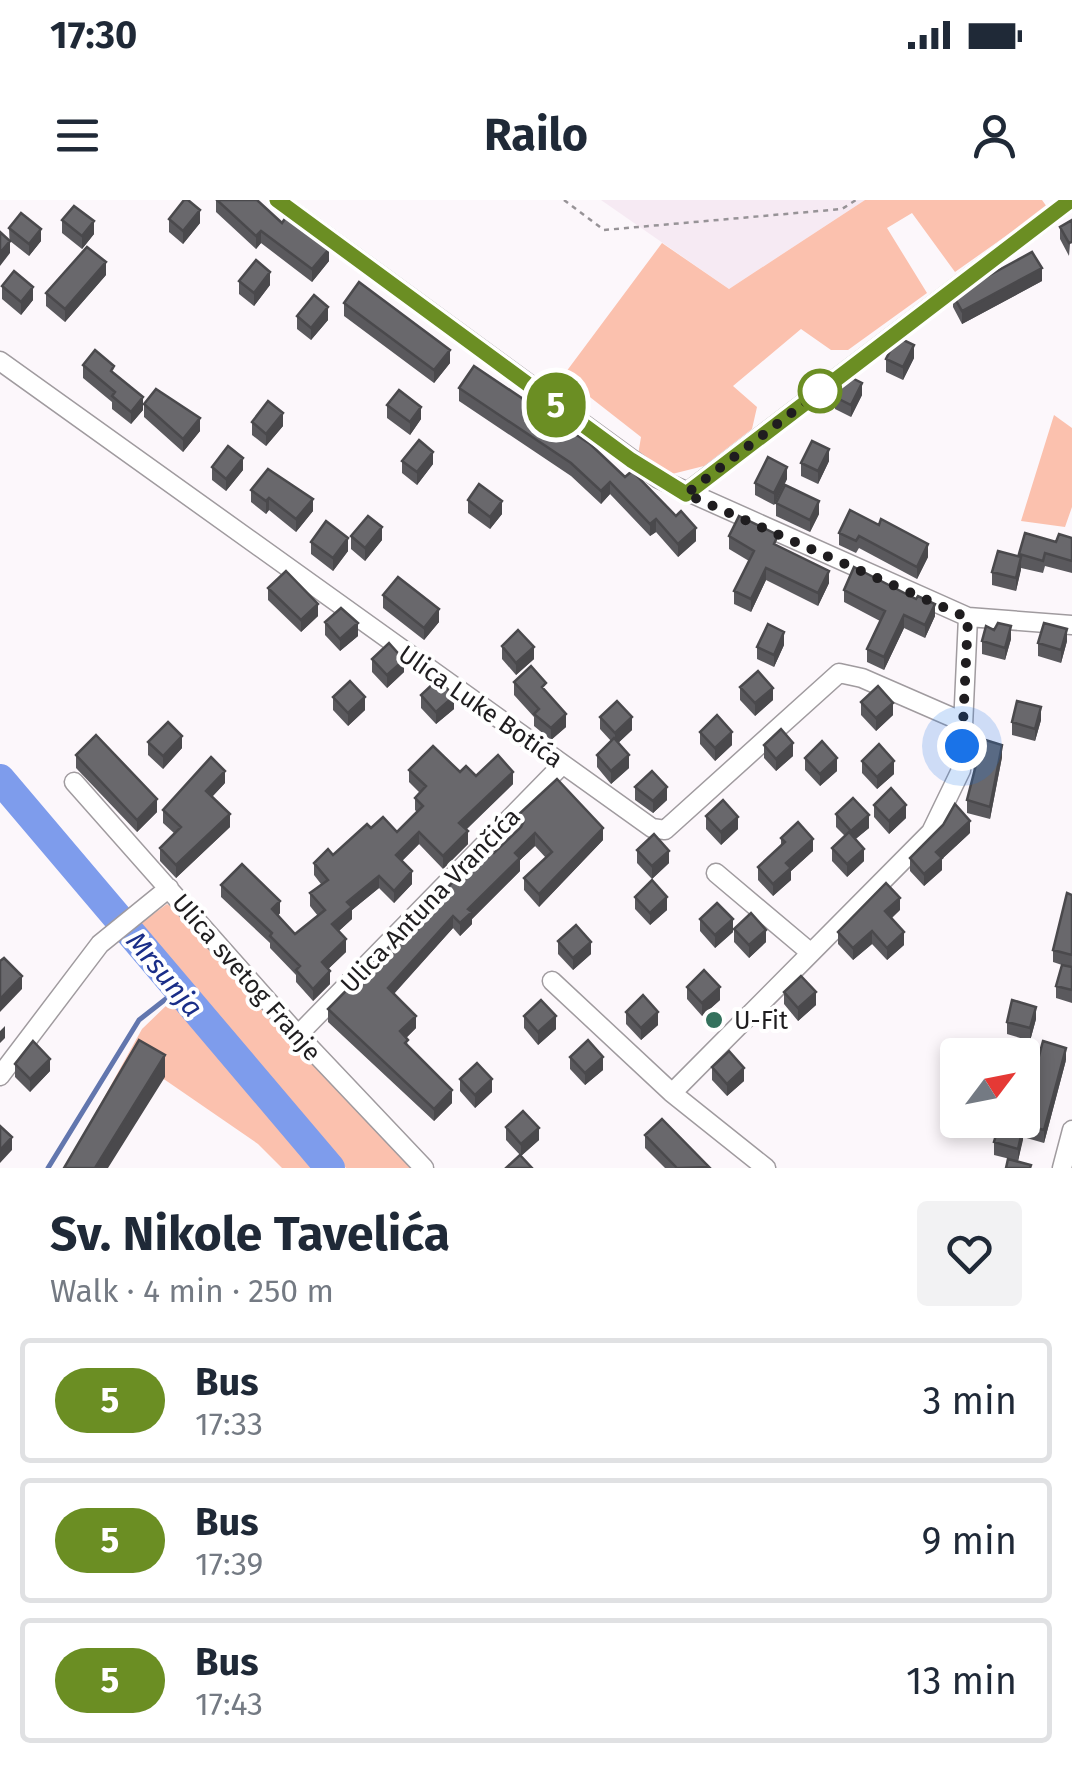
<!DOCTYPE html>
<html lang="en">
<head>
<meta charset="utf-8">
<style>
	body { margin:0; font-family:"Fira Sans",sans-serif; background:#f2f2f3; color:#1f2937; height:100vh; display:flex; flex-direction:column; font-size:38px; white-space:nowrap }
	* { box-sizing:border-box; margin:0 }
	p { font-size:32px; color:#747a83 }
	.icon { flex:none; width:55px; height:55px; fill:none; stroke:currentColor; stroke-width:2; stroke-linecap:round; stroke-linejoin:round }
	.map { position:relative; height:968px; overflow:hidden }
	.details { display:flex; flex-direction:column; background:#fff; flex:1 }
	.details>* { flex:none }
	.badge { padding:0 20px; border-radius:32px; font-size:35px; line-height:65px }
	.needle { width:65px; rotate:58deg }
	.controls { position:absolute; left:940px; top:838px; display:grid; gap:20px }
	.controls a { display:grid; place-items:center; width:100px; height:100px; border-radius:10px; background:#fff; box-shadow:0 5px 15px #0003; font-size:50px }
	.you { position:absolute; width:50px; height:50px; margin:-25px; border:8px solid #fff; border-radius:50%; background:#1a73e8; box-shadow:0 0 0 15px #1a73e833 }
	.map>.badge { position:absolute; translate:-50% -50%; box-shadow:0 0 0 5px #fff }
	.round { display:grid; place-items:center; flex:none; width:105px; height:105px; border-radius:10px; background:#f2f2f3 }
	.headline { display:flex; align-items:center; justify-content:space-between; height:170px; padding:0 50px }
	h1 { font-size:48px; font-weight:700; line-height:75px }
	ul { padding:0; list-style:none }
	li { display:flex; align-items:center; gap:30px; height:125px; margin:0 20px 15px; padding:0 30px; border:5px solid #e0e1e3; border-radius:10px }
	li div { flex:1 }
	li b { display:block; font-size:38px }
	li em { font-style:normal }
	li .badge { min-width:110px; font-weight:700; text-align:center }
	.status { display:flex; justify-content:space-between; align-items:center; height:70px; padding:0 50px; background:#fff; direction:ltr }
	.status svg { height:28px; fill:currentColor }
	header { display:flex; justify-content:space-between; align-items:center; height:130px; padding:0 50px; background:#fff; font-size:45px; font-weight:700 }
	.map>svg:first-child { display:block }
	.built { fill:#f6eaf3 }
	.green { fill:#fbc1ae }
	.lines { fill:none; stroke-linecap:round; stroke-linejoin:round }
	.stream { stroke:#6276ae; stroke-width:5 }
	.river { stroke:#7e9cec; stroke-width:30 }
	.minor-casing { stroke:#a09b9f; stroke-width:21 }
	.path { stroke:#979397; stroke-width:2.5; stroke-dasharray:5 5; stroke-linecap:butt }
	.minor { stroke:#fff; stroke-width:18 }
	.wall { fill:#5a595d }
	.shaded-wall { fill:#4a494c }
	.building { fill:#69686c; stroke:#4a494c; stroke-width:2.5 }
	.line-casing { stroke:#fff; stroke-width:22 }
	.line { stroke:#6b8e23; stroke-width:15 }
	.walk { stroke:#1f1d1f; stroke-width:10; stroke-dasharray:0 18 }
	.stop-dot { fill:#fff; stroke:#6b8e23; stroke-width:5 }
	.poi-dot { fill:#34715d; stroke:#fff; stroke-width:4 }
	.labels { text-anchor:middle; stroke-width:8; stroke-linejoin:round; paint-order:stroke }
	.street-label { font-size:25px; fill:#1f1d1f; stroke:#fff }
	.poi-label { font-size:25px; fill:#1f1d1f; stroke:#fff; text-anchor:start }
	.water-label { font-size:28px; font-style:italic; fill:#1a2e88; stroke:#fff }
</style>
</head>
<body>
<div class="status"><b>17:30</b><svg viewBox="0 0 49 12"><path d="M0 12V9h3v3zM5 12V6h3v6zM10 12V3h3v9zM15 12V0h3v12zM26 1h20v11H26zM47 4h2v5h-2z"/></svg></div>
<header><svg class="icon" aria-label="menu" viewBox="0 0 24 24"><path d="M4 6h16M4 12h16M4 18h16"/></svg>Railo<svg class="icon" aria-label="person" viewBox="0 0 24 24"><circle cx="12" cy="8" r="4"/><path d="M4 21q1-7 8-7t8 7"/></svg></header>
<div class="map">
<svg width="1072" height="968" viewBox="0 0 1072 968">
	<rect width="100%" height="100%" fill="#fcf7fb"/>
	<path class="built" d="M601 0H865L729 89Z"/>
	<path class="green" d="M865 0H1042L1047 7 955 72 912 13 887 28 927 93 848 150H831L801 129 733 186 757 207 752 229 704 266 672 274 638 255 641 237 563 176 662 43 729 89Z
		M1054 215 1072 228V307L1065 327 1021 321Z
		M167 704 186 718 412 968H346L319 938 137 726Z
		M171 801 317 968H282L258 944 139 862 65 968 142 829Z"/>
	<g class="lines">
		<path class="stream" d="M48 968 139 820 176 791"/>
		<path class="river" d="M0 579 330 968"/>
		<g class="minor-casing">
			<path id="minor" d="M277 0 659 279 968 417 1072 425
				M0 161 652 628 665 630 839 473 862 478 963 522
				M686 293 1071 0
				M74 582 298 835 424 968
				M716 673 811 753
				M552 781 672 893 766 968
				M298 835 562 565
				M0 876 100 744 169 688
				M672 893 931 632 961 570 968 417
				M1062 968 1072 930"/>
		</g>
		<path class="path" d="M564 0 604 30 842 9 856 0"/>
		<use href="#minor" class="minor"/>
	</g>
	<path class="wall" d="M216 0 282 23 329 61 312 82 261 43 256 49 216 12Z
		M169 19 200 23 183 44 169 32Z
		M62 20 94 34 82 49 62 33Z
		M1072 20 1069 56 1060 39V27Z
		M9 28 41 41 29 56 10 41V53Z
		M106 75 65 122 46 106V93Z
		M239 81 270 85 254 106 239 94Z
		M1042 81 962 124 953 107V95Z
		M2 86 33 100 21 115 2 99Z
		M344 103 450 163 434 183 344 116Z
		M297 116 328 120 311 140 297 129Z
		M914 158 903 180 886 172V159Z
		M83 165 114 174 143 210 131 224 112 209V202L83 178Z
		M474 166 696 341 678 357 656 332 650 336 610 294 601 304 571 276 459 201V188Z
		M862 195 851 217 835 209V197Z
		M144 204 200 231 183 252 144 217Z
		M387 205 421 219 410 235 387 218Z
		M252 222 283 226 266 246 252 235Z
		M402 261 433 264 417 285 402 273Z
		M829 261 818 284 801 276V263Z
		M212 267 243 270 226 291 212 280Z
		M787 279 774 305 755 295V283Z
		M251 290 313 311 296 332 269 310 266 314 251 302Z
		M468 300 502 314 490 329 468 313Z
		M776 303 819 314 810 332 776 316Z
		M850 310 928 357 917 379 859 348 856 353 839 345V333Z
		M351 336 382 340 365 361 351 349Z
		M729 336 778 346 829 383 818 406 766 380 751 412 734 404V391L749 361 729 349Z
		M1072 338V373L1045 366 1043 373 1021 368 1016 391 992 385V372L1019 356V354Z
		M311 342 348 351 333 371 311 354Z
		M268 388 318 416 301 432 268 400Z
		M844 390 935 416 925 438 904 428 884 470 867 462V449L880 421 844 402Z
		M383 395 439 422 424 440 383 408Z
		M325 422 358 436 340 451 325 435Z
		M994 430 1011 439 1005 460 982 454V441Z
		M1067 441 1061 463 1038 456V443Z
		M784 445 774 467 757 459V447Z
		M502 446 534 459 516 475 502 459Z
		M372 459 404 472 387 488 372 472Z
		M514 482 546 492 566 527 551 540 534 526V517L514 495Z
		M740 487 773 500 755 516 740 500Z
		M421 495 454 509 436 524 421 508Z
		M333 497 365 510 348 526 333 510Z
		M861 502 893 515 876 531 861 515Z
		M600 517 632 530 618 543 629 568 611 584 597 567V555L611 541 600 529Z
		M1041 520 1035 541 1012 535V522Z
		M700 532 732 545 715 561 700 544Z
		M148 542 182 548 163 569 148 555Z
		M764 545 793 556 776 571 764 558Z
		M76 555 157 612 137 632 76 568Z
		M1002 557 990 619 967 613V600L974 573 973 560Z
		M805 558 837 571 820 586 805 570Z
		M862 561 894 574 877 589 862 573Z
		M409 570 460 572 513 584 466 630 468 644 443 669 419 644 402 661 412 684 394 703 379 688 352 710V719L339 731 346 752 328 769 330 784 313 801 296 782V775L270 748V743L221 697V685L280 713 278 716 295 734 318 716 310 706V693L321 684 314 675V663L333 655 371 628 397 632 417 612 415 610V598L420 593 409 582Z
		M225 583 212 597 230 627 176 678 160 661V648L175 634 163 623V610Z
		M635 587 667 600 653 613 635 600Z
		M874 605 906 618 889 634 874 617Z
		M836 614 869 628 855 639 864 661 847 677 832 661V648L845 636 836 627Z
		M518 615 603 640 539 707 524 690V678L546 658 535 646 520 660V671L472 719V724L460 736 453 728 394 794 416 828 406 838 408 847 452 903 434 921 328 822V809L519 629Z
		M706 616 738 629 721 645 706 629Z
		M970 633 942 659V670L924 686 910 671V658Z
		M781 638 813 651 791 671V680L773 696 758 680V667L781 646Z
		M637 650 669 663 652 679 637 663Z
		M1072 695V803L1056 798V786L1062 765 1053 762V750Z
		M635 697 667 710 650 725 635 709Z
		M900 710 892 718 904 745 887 760 872 744 853 760 838 744V732Z
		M700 719 733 732 715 748 700 731Z
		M734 729 766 742 749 758 734 742Z
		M558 741 591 754 573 770 558 754Z
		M687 787 720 800 702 816 687 799Z
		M784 792 816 805 798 821 784 804Z
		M626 812 658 825 641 840 626 824Z
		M524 816 556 829 538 845 524 828Z
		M1036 819 1030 841 1007 834V822Z
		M570 857 603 870 585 885 570 869Z
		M1066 860 1044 943 1023 937 1018 961 994 955V942L1021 927V924Z
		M15 864 50 871 30 892 15 877Z
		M712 867 744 881 727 896 712 880Z
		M460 879 492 892 475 908 460 891Z
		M506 927 539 940 521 956 506 940Z
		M645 935 709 968H665L645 948Z"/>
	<path class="shaded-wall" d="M200 10V23L183 44V31Z
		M94 21V34L82 49V36Z
		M41 29V41L29 56V44Z
		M261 31V43L256 49V36Z
		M10 41V53L0 66V53Z
		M329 49V61L312 82V69Z
		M106 62V75L65 122V109Z
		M1042 68V81L962 124V111Z
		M270 72V85L254 106V93Z
		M33 87V100L21 115V102Z
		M328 107V120L311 140V128Z
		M914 145V158L903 180V167Z
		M450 150V163L434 183V170Z
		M862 183V195L851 217V205Z
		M143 197V210L131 224V212Z
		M421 207V219L410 235V222Z
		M283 213V226L266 246V234Z
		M200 218V231L183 252V239Z
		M829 249V261L818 284V271Z
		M433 252V264L417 285V272Z
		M243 258V270L226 291V279Z
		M787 267V279L774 305V293Z
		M610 282V294L601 304V291Z
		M269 298V310L266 314V301Z
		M313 299V311L296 332V319Z
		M502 301V314L490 329V317Z
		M819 301V314L810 332V320Z
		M656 319V332L650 336V324Z
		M382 327V340L365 361V348Z
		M696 328V341L678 357V344Z
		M348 338V351L333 371V358Z
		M928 344V357L917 379V367Z
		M1021 357V370L1016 391V378Z
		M766 368V380L751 412V399Z
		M829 371V383L818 406V393Z
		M318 404V416L301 432V420Z
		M935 404V416L925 438V425Z
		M439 409V422L424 440V428Z
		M904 415V428L884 470V457Z
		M358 423V436L340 451V439Z
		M1011 426V439L1005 460V448Z
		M1067 429V441L1061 463V450Z
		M784 432V445L774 467V455Z
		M534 447V459L516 475V463Z
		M404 460V472L387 488V475Z
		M773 488V500L755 516V503Z
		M454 496V509L436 524V512Z
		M365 497V510L348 526V513Z
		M893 503V515L876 531V518Z
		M1041 507V520L1035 541V529Z
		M566 514V527L551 540V528Z
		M632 517V530L615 546V533Z
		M732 532V545L715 561V548Z
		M182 536V548L163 569V556Z
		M793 543V556L776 571V559Z
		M1002 545V557L990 619V607Z
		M629 555V568L611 584V571Z
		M837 558V571L820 586V574Z
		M894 561V574L877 589V577Z
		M225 571V583L206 603V591Z
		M513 572V584L459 636V623Z
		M667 587V600L653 613V601Z
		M157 599V612L137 632V620Z
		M906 605V618L889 634V621Z
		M230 614V627L176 678V665Z
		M869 615V628L851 643V631Z
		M738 617V629L721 645V632Z
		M970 621V633L942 659V670L924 686V674L936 652Z
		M603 628V640L539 707V694Z
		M468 631V644L443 669V656Z
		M419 632V644L396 667V655Z
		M535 633V646L520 660V671L472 719V724L460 736V723L468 709 515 653Z
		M813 639V651L791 671V680L773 696V684L786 663Z
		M864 649V661L847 677V664Z
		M669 651V663L652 679V666Z
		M412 671V684L394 703V691Z
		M379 676V688L352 710V719L332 737V724L347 702Z
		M667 697V710L650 725V713Z
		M900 698V710L885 723V711Z
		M280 701V713L272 722V709Z
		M453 716V728L388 800V788Z
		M733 719V732L715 748V735Z
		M766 730V742L749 758V745Z
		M872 731V744L853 760V748Z
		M904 732V745L887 760V748Z
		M346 739V752L322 775V762Z
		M591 742V754L573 770V758Z
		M330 771V784L313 801V789Z
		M22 776V789L0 812V799Z
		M720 787V800L702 816V803Z
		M816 792V805L798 821V808Z
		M1036 807V819L1030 841V828Z
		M658 812V825L641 840V828Z
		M416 816V828L400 844V831Z
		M556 816V829L538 845V832Z
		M5 826V838L0 843V831Z
		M1066 848V860L1044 943V930Z
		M165 855V877L108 968H95Z
		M603 857V870L585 885V873Z
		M50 859V871L30 892V879Z
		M744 868V881L727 896V884Z
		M492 879V892L475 908V895Z
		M452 890V903L434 921V909Z
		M1023 927V940L1018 961V949Z
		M539 928V940L521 956V944Z
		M12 937V950L0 963V950Z"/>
	<path class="building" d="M184 0H188L200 10 183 31 169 19Z
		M217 0H257L282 23 286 17 329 49 312 69 261 31 256 36Z
		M74 6 94 21 82 36 62 20Z
		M21 13 41 29 29 44 9 28Z
		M1072 20V42L1069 43 1060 27Z
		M0 32 10 41 0 53Z
		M87 47 106 62 65 109 46 93Z
		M1032 52 1042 68 962 111 953 95Z
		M256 60 270 72 254 93 239 81Z
		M14 71 33 87 21 102 2 86Z
		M359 82 450 150 434 170 344 103Z
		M314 95 328 107 311 128 297 116Z
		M897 137 914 145 903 167 886 159Z
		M95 150 114 166 111 171 143 197 131 212 112 196 115 192 83 165Z
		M474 166 590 244 625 277 632 271 676 316 681 311 696 328 678 344 656 319 650 324 610 282 601 291 571 263 459 188Z
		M846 175 862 183 851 205 835 197Z
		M156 189 200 218 183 239 144 204Z
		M399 190 421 207 410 222 387 205Z
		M268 201 283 213 266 234 252 222Z
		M419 240 433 252 417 272 402 261Z
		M812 241 829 249 818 271 801 263Z
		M228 246 243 258 226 279 212 267Z
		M768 257 787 267 774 293 755 283Z
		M268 269 313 299 296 319 269 298 266 301 251 290Z
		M479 284 502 301 490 317 468 300Z
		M785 285 819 301 810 320 776 303Z
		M850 310 879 325 881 319 928 344 917 367 859 336 856 341 839 333Z
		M368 316 382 327 365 348 351 336Z
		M739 316 778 335 774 344 829 371 818 393 766 368 751 399 734 391 754 351 729 336Z
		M326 321 348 338 333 358 311 342Z
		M1025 333 1056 342 1059 334 1072 338V361L1045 353 1043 361 1019 354Z
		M998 351 1021 357 1016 378 992 372Z
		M854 367 916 399 918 396 935 404 925 425 904 415 884 457 867 449 885 411 844 390Z
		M286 371 318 404 301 420 268 388Z
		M398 377 439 409 424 428 383 395Z
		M341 408 358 423 340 439 325 422Z
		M998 423 1011 426 1005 448 982 441 986 426 994 430Z
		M1044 423 1067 429 1061 450 1038 443Z
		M768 424 784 432 774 455 757 447Z
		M518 430 534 447 516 463 502 446Z
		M389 443 404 460 387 475 372 459Z
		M531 466 546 483 542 487 566 514 551 528 534 514 539 509 514 482Z
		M758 471 773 488 755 503 740 487Z
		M438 479 454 496 436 512 421 495Z
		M350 481 365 497 348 513 333 497Z
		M878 486 893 503 876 518 861 502Z
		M617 501 632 517 615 533 600 517Z
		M1017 501 1041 507 1035 529 1012 522Z
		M717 515 732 532 715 548 700 532Z
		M168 522 182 536 163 556 148 542Z
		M781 529 793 543 776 559 764 545Z
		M96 535 157 599 137 620 76 555Z
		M614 538 629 555 611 571 597 555Z
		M979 538 1002 545 990 607 967 600 977 561 973 560Z
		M822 541 837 558 820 574 805 558Z
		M879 544 894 561 877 577 862 561Z
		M433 546 460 572 466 566 476 576 498 555 513 572 459 623 468 631 443 656 419 632 396 655 412 671 394 691 379 676 347 702 352 707 332 724 346 739 322 762 330 771 313 789 296 770 300 766 270 736 272 733 221 685 242 664 280 701 272 709 295 734 325 710 310 693 328 680 314 663 328 649 333 655 367 624 371 628 383 617 397 632 423 606 415 598 426 586 409 570Z
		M211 557 225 571 206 591 230 614 176 665 160 648 181 627 163 610Z
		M652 571 667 587 653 601 635 587Z
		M557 579 603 628 539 694 524 678 552 652 535 633 515 653 520 658 468 709 472 712 460 723 453 716 388 788 416 816 400 831 408 840 405 843 452 890 434 909 328 809 488 646 494 653 521 627 524 621 518 615Z
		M891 588 906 605 889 621 874 605Z
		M853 598 869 615 851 631 836 614Z
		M723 600 738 617 721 632 706 616Z
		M955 604 970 621 936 652 942 658 924 674 910 658 943 625Z
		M798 622 813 639 786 663 791 668 773 684 758 667 785 642 781 638Z
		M849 632 864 649 847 664 832 648Z
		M654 634 669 651 652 666 637 650Z
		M652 680 667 697 650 713 635 697Z
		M886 683 900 698 885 711 904 732 887 748 872 731 853 748 838 732Z
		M1067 693 1072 695V755L1053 750Z
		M717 703 733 719 715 735 700 719Z
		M751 713 766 730 749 745 734 729Z
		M576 725 591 742 573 758 558 741Z
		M4 758 22 776 0 799V761Z
		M1062 765 1072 767V790L1056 786Z
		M704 770 720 787 702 803 687 787Z
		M801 776 816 792 798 808 784 792Z
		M643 795 658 812 641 828 626 812Z
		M541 800 556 816 538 832 524 816Z
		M1012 800 1036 807 1030 828 1007 822Z
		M139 840 165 855 95 968H64Z
		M588 840 603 857 585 873 570 857Z
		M33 841 50 859 30 879 15 864Z
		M1043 841 1066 848 1044 930 1021 924Z
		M729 851 744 868 727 884 712 867Z
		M477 863 492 879 475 895 460 879Z
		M523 911 539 928 521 944 506 927Z
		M662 919 709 967 677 968 645 935Z
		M1000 921 1023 927 1018 949 994 942Z
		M0 926 12 937 0 950Z
		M520 955 532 968H506Z
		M1008 959 1031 965 1030 968H1006Z"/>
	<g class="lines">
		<g class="line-casing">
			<path id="line" d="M277 0 631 260 686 294 1071 0"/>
		</g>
		<use href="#line" class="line"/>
		<path class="walk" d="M820 191 686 294 968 418 962 546"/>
	</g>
	<circle class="stop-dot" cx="820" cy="191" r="20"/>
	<circle class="poi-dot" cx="714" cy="820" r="10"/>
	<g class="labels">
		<g class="street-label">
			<text transform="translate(481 506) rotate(35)" y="9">Ulica Luke Botića</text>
			<text transform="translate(430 700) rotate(-46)" y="9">Ulica Antuna Vrančića</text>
			<text transform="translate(247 777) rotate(49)" y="9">Ulica svetog Franje</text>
		</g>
		<g class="poi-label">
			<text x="734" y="829">U-Fit</text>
		</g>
		<g class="water-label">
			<text transform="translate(165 774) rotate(50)" y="10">Mrsunja</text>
		</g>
	</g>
</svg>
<div class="controls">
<a><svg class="needle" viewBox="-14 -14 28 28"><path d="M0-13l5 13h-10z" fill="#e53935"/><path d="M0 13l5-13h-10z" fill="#747a83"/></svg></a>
</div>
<div class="you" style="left:962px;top:546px"></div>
<b class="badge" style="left:556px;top:205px;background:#6b8e23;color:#fff">5</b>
</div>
<section class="details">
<div class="headline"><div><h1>Sv. Nikole Tavelića</h1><p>Walk · 4 min · 250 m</p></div><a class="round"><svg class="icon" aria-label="heart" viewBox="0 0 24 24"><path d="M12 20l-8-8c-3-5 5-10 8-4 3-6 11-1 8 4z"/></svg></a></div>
<ul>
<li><span class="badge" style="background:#6b8e23;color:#fff">5</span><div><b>Bus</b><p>17:33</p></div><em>3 min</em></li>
<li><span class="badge" style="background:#6b8e23;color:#fff">5</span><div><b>Bus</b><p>17:39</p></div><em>9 min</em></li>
<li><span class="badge" style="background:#6b8e23;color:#fff">5</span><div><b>Bus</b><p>17:43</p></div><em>13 min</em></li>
</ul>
</section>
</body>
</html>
